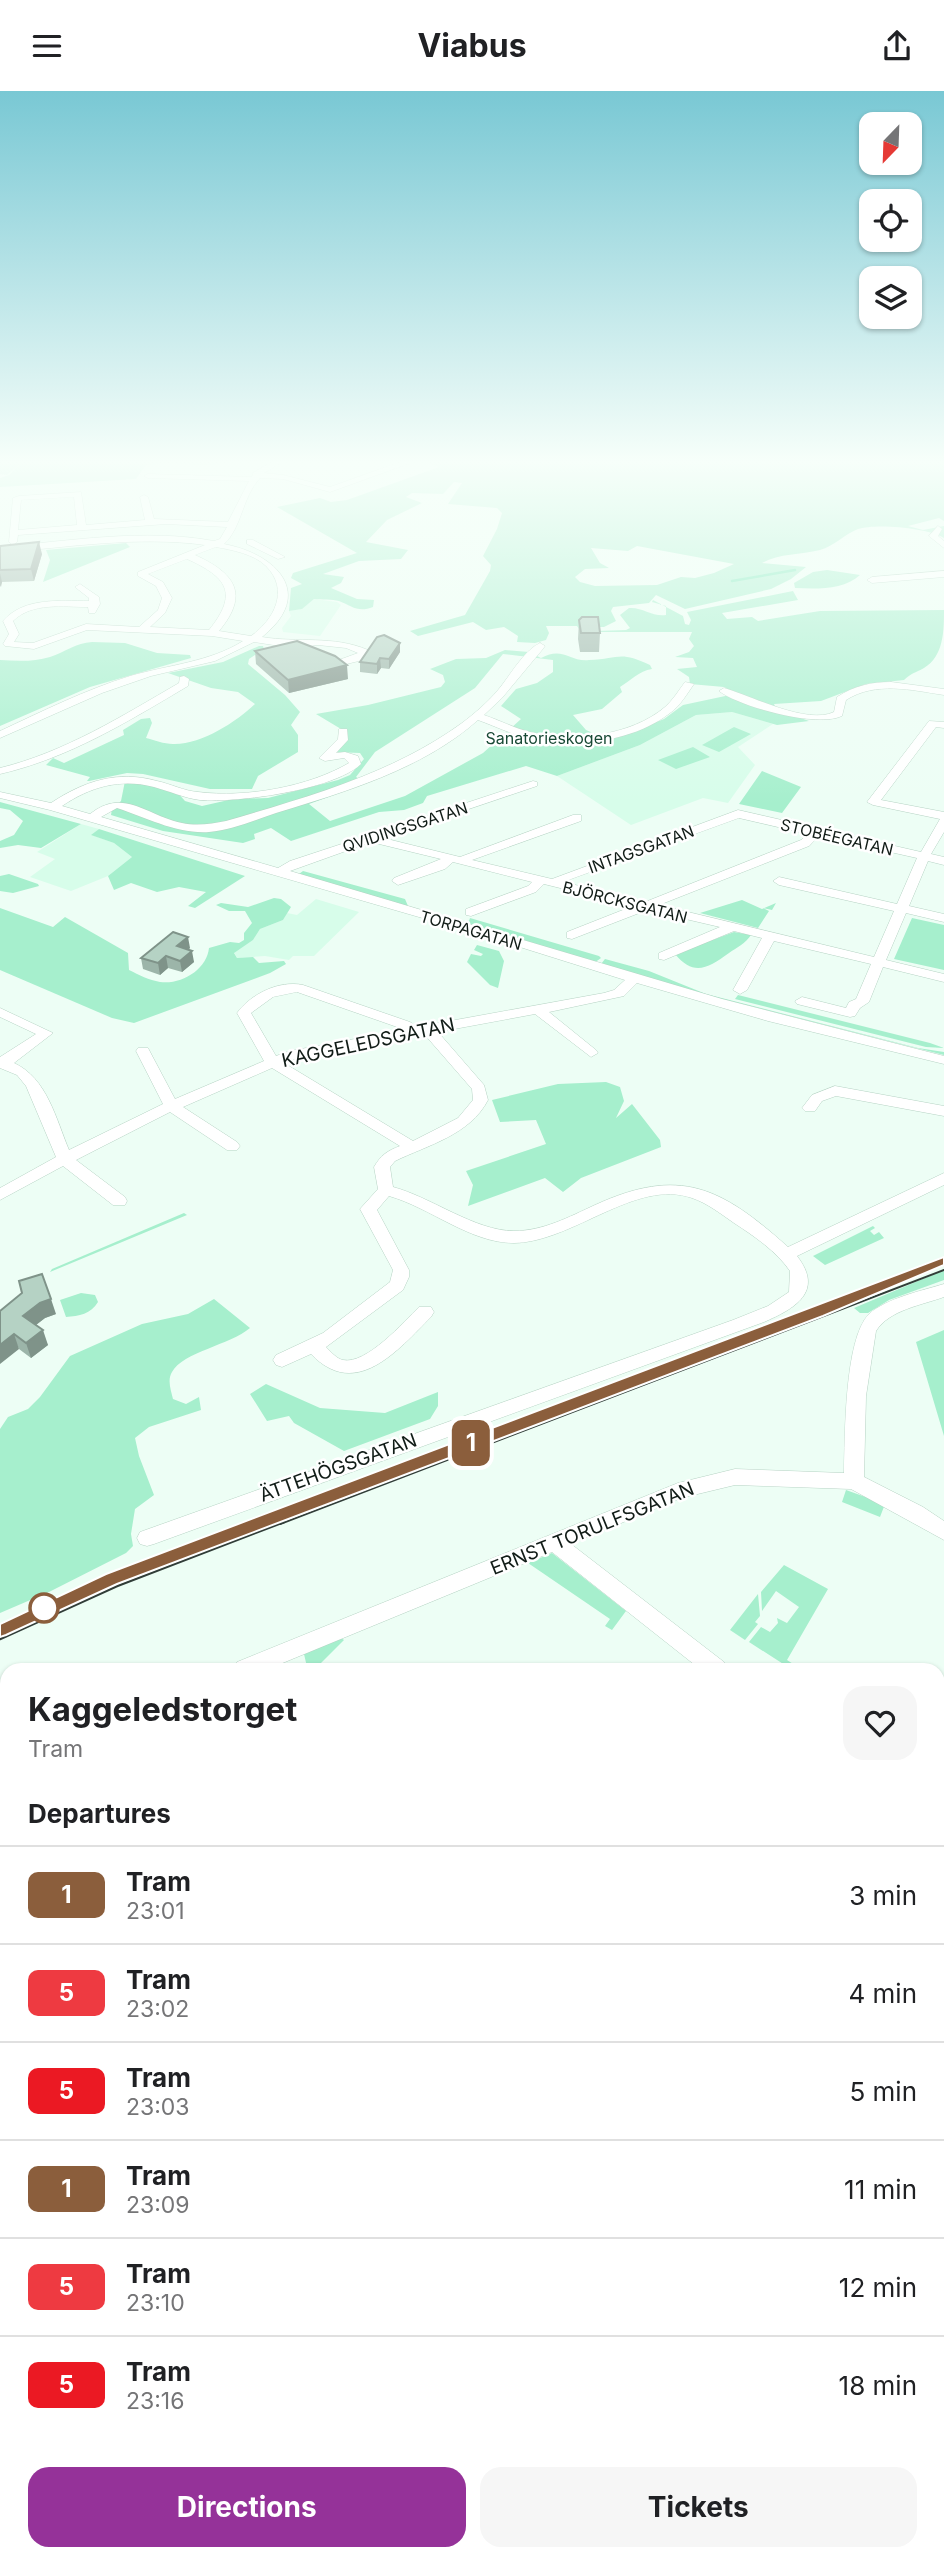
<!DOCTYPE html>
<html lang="en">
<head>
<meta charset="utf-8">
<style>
	body { margin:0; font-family:Inter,sans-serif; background:#f6f6f6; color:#202124; height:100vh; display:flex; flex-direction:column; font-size:26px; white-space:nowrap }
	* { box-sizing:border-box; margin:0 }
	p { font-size:23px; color:#757577 }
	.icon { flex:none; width:38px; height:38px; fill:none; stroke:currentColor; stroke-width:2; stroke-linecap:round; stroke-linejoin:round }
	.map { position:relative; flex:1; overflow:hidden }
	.details { position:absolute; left:0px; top:1572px; width:945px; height:898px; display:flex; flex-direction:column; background:#fff; border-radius:21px 21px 0 0; box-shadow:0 2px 5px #0004 }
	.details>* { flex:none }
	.badge { padding:0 14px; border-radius:10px; font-size:24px; line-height:46px }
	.needle { width:46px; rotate:203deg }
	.buttons { position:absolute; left:859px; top:21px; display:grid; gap:14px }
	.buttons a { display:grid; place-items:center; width:63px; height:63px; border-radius:14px; background:#fff; box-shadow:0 2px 5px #0004; font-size:35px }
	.map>.badge { position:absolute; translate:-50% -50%; box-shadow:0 0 0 4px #fff }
	h2 { padding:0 28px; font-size:26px; line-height:63px }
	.round { display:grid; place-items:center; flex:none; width:74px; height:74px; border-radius:21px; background:#f6f6f6 }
	.summary { display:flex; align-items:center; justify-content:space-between; height:119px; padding:0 28px }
	h1 { font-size:33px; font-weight:700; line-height:52px }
	.primary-button { display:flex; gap:14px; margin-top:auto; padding:14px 28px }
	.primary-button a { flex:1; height:80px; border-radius:21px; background:#953299; color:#fff; font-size:28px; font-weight:700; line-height:80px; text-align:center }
	.primary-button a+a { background:#f6f6f6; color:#202124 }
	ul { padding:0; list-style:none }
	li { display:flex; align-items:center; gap:21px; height:98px; padding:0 28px; border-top:2px solid #e0e0e0 }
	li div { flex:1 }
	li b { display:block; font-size:26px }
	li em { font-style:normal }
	li .badge { min-width:77px; font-weight:700; text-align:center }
	header { display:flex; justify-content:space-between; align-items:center; height:91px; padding:0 28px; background:#fff; font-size:32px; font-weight:700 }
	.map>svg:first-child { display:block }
	.built { fill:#d7fdea }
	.green { fill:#a6efcd; fill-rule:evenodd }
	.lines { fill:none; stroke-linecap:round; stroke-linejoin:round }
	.stream { stroke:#73e6b5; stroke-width:2.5 }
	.minor-casing { stroke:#b6d3c4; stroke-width:1 }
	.highway-casing { stroke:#d9dbda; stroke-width:2 }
	.minor { fill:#fff; fill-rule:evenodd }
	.highway { fill:#f9a7fa; fill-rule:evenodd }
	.tram-far1 { stroke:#313d38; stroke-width:2 }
	.tram { stroke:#313d38; stroke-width:2.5 }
	.wall { fill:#9cb5a9 }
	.shaded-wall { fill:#7f9389 }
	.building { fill:#b5d2c4; stroke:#7f9389; stroke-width:2 }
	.line { fill:#8b5e3c; stroke:#fff; stroke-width:2 }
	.stop-dot { fill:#fff; stroke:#8b5e3c; stroke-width:3.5 }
	.labels { text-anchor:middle; stroke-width:5; stroke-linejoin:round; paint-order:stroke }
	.far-park-label { font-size:16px; fill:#184935; stroke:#fff }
	.far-street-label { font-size:16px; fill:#111c17; stroke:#fff }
	.street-label { font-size:19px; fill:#111c17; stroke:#fff }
</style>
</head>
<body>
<header><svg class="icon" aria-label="menu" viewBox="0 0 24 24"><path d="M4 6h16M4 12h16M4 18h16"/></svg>Viabus<svg class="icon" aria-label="share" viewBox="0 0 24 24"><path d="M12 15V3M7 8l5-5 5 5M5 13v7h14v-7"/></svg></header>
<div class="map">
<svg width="944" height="2468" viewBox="0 0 944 2468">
	<rect width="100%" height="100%" fill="#edfef5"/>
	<path class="built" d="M314 508 337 511 341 514 320 545 283 541 282 537 291 525 289 520 301 518Z
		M732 621 773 633 738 656 755 674 728 712 703 707 631 734 557 685 640 654 696 624Z
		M81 733 99 738 92 744 114 752 132 766 108 785 71 800 30 786 55 768 37 761Z
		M316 808 359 821 314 865H293L289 869 265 865 237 867 234 861 253 849 260 838 283 829 287 822 297 824Z
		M0 2060 7 2061V2407H0Z"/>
	<path class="green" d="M0 368H241C211 379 177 369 146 374L136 388 0 396V387L9 384 22 371 7 384 0 383Z
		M421 368H944V430L939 427 908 435 923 439 944 435V447C929 437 876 432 858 438 845 443 834 455 820 459 800 464 780 462 762 472L806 476 791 488 771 498 685 518 656 504 649 512 613 516 611 520 616 530 604 536H597L596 540 626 539 630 537 620 524 629 517C643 516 652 526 666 524V515L652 511 653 509 683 525 685 533 689 534 691 529 687 521 793 500 798 509 722 522 727 528 752 526 758 530 820 520 944 519C944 539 944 565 924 577 915 582 911 582 904 589L866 593 821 610 774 613 776 618 809 630 777 634 732 621 696 624 640 654 557 685 526 675 427 705 423 712 404 719 379 721 291 750 271 737 254 743 255 748 243 752 163 740 111 724 112 718 121 710 125 690 176 700 185 710 202 715 233 708 268 707 338 689 350 684 364 668 360 662 333 661 346 641 316 623 368 614 441 596 445 591 443 584 430 578 456 568 486 567 505 559 529 561 541 567C563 555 569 571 589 569 619 568 619 559 650 574L652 578C639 580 630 590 620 596L622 601 602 618 573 624 586 639 610 649 664 628 683 614 730 604 731 600 724 596 690 593 689 586 677 578 697 576 693 567 675 566 689 561 694 555 689 548 692 541H581L577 535H546L549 542 546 549 535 552 517 551 518 545 504 536 486 539 473 531 418 545 410 540 465 524 490 480 491 474 483 465 497 438 502 422 497 417 448 413 462 392 454 391 443 403 412 402 406 406 422 412 387 429 366 451 408 459 401 468 359 470 323 483 344 486 341 492 331 497 357 508 374 509 373 516C358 522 352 515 339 510 332 508 322 509 314 508L302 518 289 520 291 497 302 493 291 487 293 482 357 462 277 416 320 407 331 411 347 409 439 376ZM637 455 734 473 714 482 695 487 681 486 657 494 595 495 580 491 575 486 585 478 609 477 600 472 591 457 628 460ZM503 563 553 569V581L537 592 516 598 501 615 521 628 483 662 405 705 330 730 309 713 367 692 356 686 375 661 475 597Z
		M126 452 130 456 43 491 50 469 46 459Z
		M827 479 860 484C844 499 817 498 795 497L794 492 813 481Z
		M92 551 125 552 157 562 190 564 191 567 90 596 0 635V569C17 570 34 571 50 566 65 561 76 552 92 551Z
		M259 555H263L264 558 249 568 248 573 285 604 300 621 291 634 298 644V661L258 685 252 698H210L143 683 127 682 89 690H87L90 686 46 674 53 667 64 672 124 644 123 639 141 628 150 627 152 632 146 647C154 649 164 653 173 653 201 654 236 631 255 613L238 601 211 597 168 582 223 571Z
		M734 636 751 643 719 661 702 654Z
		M693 656 710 666 676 678 658 669Z
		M762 680 801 696 782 722 739 713Z
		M0 711 81 733 41 757 18 754 0 757V750L14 744 23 730 10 719 0 717Z
		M99 738 245 785 195 817 188 815 206 801 179 796 157 801 131 792 114 799 108 785 132 766 114 752 91 744Z
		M303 780 405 808 408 815 299 783Z
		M9 783 38 793 39 795 13 802 0 800V785Z
		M274 807 281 808 291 816 283 829 260 838 253 849 234 862 237 867 253 866 259 872 284 870 286 873 270 882 134 932 112 927 0 879V817L53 836 65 826 128 862 129 879C139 884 149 889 160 891 182 894 207 878 209 857L230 851 239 852 244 849V842L252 832 245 820H229L216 814 221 812 248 816Z
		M742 809 762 818 776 812 772 819 763 817 769 820 758 837 700 822Z
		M470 827 599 865 601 867 594 872 468 833Z
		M912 827 944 834V879L894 868Z
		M734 841 751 844C746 852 736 857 729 862 708 877 694 886 675 863Z
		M477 854 499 860 504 870 498 897 490 894 467 871 471 863 481 865 483 863 474 859Z
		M605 868 649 880 706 903 918 957 944 961V964L714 906 601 873Z
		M738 904 930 952 944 957 926 956 735 908Z
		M606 991 620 996 624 1010 616 1027 632 1013 660 1049 661 1056 581 1087 563 1101 545 1087 468 1115 473 1094 466 1080 546 1053 536 1029 500 1031 492 1009 558 993Z
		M184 1122 187 1124 50 1181 52 1178Z
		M873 1135 875 1137 870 1140 874 1144 879 1141 884 1147 825 1174 813 1165Z
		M944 1179V1189L889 1209 868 1222H860L854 1217Z
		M81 1202 95 1204 98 1211C91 1223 79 1225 66 1226L60 1209Z
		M214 1208 250 1237C230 1254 183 1261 172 1281 167 1289 171 1299 173 1308L186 1313 199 1306 201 1319 149 1336 135 1347 139 1365 154 1404 135 1418 131 1443 133 1455 126 1462 49 1501 0 1522V1338L8 1326 28 1318 40 1306 70 1265 142 1233 188 1223Z
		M944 1239V1345L916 1251Z
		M266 1293 320 1317 385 1322 438 1301V1315L430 1328 344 1360 294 1332 289 1325 267 1330 250 1303Z
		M846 1399 885 1413 880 1426 842 1411Z
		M552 1462 626 1520 612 1539 605 1535 610 1528 528 1472Z
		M784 1474 828 1498 787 1569 801 1578H791L749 1551 761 1536 770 1541 778 1532 777 1527 787 1532 799 1516 776 1500 762 1520 761 1501Z
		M758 1503 760 1525 755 1531 758 1533 745 1549 730 1539Z
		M341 1547 344 1549 315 1578H302L307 1576 304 1563Z
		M944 1783V1980L938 1979V1789Z"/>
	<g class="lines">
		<path class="stream" d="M732 490 795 479"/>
		<g class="minor-casing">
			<path id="minor" d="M277 368H287L264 382 283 384 330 396 403 370 401 368H410L413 371 330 401 283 388 260 387C242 406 242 437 224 453 277 463 316 503 262 546 298 552 333 544 368 559L369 561 363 569 334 576 320 567V563H328L336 570 358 562 346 557 318 554 293 557 254 551 215 570 151 585 102 602 0 647V640C43 620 85 599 130 585 168 574 210 571 243 550L212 545 87 539 34 558 5 555 3 553 9 543 3 530C24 506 59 510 89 510V507L75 496 80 493 99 506 100 513 95 522H89L88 516C63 516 32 511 13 530L19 543 14 551 33 552 86 533 139 536 158 519 162 507 156 495 138 485V481L205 454C138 445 68 456 0 462V456C69 450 145 437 214 450L220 448 227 436 166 433 18 444 17 451 13 454 9 451 13 407 19 405 81 401 86 434 145 429 140 406 144 404 148 406 154 428 228 431 249 390 148 387 144 385 148 383 252 386 253 382ZM74 406 77 434 18 439 21 409ZM216 456C232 459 254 463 266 475 290 499 274 529 251 545L219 540C250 503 235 482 195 464ZM187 468C227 486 239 502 209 539L150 536 165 522 172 507 163 491 148 483Z
				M938 435 942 438 938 445 944 450V457L929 445Z
				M247 449H253L285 466 278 468 247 453Z
				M944 480V486L872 492 867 489 872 486Z
				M540 552 545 555 542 559 502 607 484 624C499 629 514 637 530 641 571 652 631 645 665 616 673 609 679 599 685 591L694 593C687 603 680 615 670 622 634 650 578 657 534 648 515 645 497 636 478 629 423 678 345 701 276 722 255 729 232 739 209 741 177 743 147 727 117 717L101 726 278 777 290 770 533 690 537 691V695L383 747 460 766 573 724H581V730L472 769 552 788 738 719 921 761 940 728 873 714 867 711 929 630 944 631V637L936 636 881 709 944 721V741L931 763 944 766V774L928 770 909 815 944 823V831L906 822 886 869 944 883V891L883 876 869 911 860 917 855 925 850 926 797 913 795 910 802 906 846 917 849 911 856 908 871 873 774 850 747 899 740 903 733 899 762 847 734 840 664 869 659 868V862L720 836 647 819 572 848 567 847V841L633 815 544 793 536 801 471 825 466 824V818L528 795 532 791 453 771 445 778 398 794 392 790 394 787 441 768 371 751 290 780 722 908 944 965V973L768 930 637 892 624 905 549 921 596 959 598 962 591 966 535 923 438 941 484 994 488 1009C470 1044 428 1054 395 1070L390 1076 393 1096C431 1106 475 1140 514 1140 543 1140 569 1126 595 1114 680 1075 721 1096 788 1156L944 1082V1094L797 1165C825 1201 794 1218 764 1231L154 1453 147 1455 140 1453 137 1447 140 1441 733 1229 768 1215 789 1201 790 1180C776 1160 754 1145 734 1132 721 1123 707 1112 692 1107 636 1087 573 1151 514 1152 470 1152 431 1117 389 1105L377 1119 409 1179V1186L403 1199 326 1256C331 1261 337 1268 343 1269 366 1274 404 1231 419 1216H431L434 1221 431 1226C398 1259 356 1310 311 1263L282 1276 276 1274 273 1269 276 1264 323 1242 390 1191 393 1179 360 1118 378 1098 374 1076C381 1064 387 1060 400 1055L272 977 183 1016 237 1051 240 1055 237 1059H227L170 1021 76 1069 125 1106 127 1110 125 1114H113L63 1075 0 1109V1097L56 1066 26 995 17 984 0 977V966L36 943 0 926V917L53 942 14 972C47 987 56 1028 69 1059L163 1013 136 960 138 957H148L175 1008 264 970 237 922C251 903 279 889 303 894L410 931 417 936 604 902 614 899 625 889 488 846 50 719 0 707V701L51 712C84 690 118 679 157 690 171 693 184 700 198 701 246 707 308 696 349 672L344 667 325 670 319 667 338 648 339 638H347L348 649 336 662 345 661 358 665 361 673C334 699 237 712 200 709 184 707 169 700 154 696 120 687 90 696 62 715L90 723C124 696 147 725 182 732 196 735 212 733 226 730 307 706 392 683 462 632 474 623 488 611 498 599 510 585 523 560 540 552ZM739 727 808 743 801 749 645 811 563 791ZM819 745 917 767 897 813 779 786 773 790 779 794 894 820 874 866 659 814 809 755ZM297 901 400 937 403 939 290 960 276 965 251 922 273 906ZM425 944 472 998 473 1009 458 1027 413 1050 284 972 294 968Z
				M184 585 189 588 188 595C127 631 69 667 0 683V677C65 661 122 625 179 592L180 586Z
				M891 591 944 598V604C911 599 876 590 846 609L842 625C817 637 740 616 719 600L724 597C752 605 807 634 834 621L837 606C854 595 871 591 891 591Z
				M835 995 944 1015V1025L836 1005 822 1010 815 1020H805L802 1017 812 1004Z
				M944 1193V1206C922 1214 889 1219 876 1240L866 1305 864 1386 923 1416 944 1430V1449L851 1398 735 1394 681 1407 571 1453 724 1571 726 1578H700L552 1461 268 1578H235L237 1571 678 1392 735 1378 844 1382C845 1347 844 1248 869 1223 887 1207 921 1200 944 1193Z
				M938 1673 944 1674V1696L938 1695Z
				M7 1728V1750L0 1751V1729Z
				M938 2018H944V2044H938Z
				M0 2022H7V2048H0Z"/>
		</g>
		<g class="highway-casing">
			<path id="highway" d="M7 2424V2462H20L0 2468V2425Z
				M938 2451 944 2456V2468H805L802 2462H938Z"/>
		</g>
		<use href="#minor" class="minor"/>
		<use href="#highway" class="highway"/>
		<path class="tram-far1" d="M280 1433 944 1179"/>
		<path class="tram" d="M0 1548 117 1495 284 1431"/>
	</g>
	<path class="wall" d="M0 455 42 463 34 490 2 491 0 496Z
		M579 529 600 542 599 561H580L578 548Z
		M400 552V561L389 578 381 577 377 583 360 581V571Z
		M255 560 348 588 289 602 256 573Z
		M190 857 188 859 194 871 182 881 168 877 160 884 143 878 141 867Z
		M0 1220 56 1223 45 1227 36 1234 48 1254 31 1267 19 1258Z"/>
	<path class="shaded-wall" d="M39 451 42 463 34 490 31 478Z
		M0 482 2 491 1 496 0 494Z
		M400 552V561L389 578V568Z
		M380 567 381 577 377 583V573Z
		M347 574 348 588 289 602 288 589Z
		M188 846 190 857 179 866 177 855Z
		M192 860 194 871 182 881 180 870Z
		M166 865 168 877 160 884 158 872Z
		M51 1208 56 1223 45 1227 28 1240 23 1225 40 1212Z
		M43 1239 48 1254 31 1267 26 1252Z
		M14 1243 19 1258 0 1273V1254Z"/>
	<path class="building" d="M39 451 31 478 0 479V455Z
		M582 526H598L600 542H581L579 529Z
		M384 544 400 552 389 568 380 567 377 573 360 571 377 546Z
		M297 550 335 565 347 574 288 589 255 560Z
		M173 841 188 846 177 855 192 860 180 870 166 865 158 872 141 867Z
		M42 1183 51 1208 40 1212 23 1225 43 1239 26 1252 14 1243 0 1254V1220L22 1202 19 1190Z"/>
	<linearGradient id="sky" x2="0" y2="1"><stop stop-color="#79c8d4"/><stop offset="0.52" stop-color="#f7fffa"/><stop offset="1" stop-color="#f7fffa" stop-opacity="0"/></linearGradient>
	<rect width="944" height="713" fill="url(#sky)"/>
	<path class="line" d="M944 1166V1174L823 1225 117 1493 6 1544 0 1546V1533L106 1483Z"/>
	<circle class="stop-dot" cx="44" cy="1517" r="14"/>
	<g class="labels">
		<g class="far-park-label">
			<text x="549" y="653">Sanatorieskogen</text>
		</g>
		<g class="far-street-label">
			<text transform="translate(405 736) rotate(-18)" y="6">QVIDINGSGATAN</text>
			<text transform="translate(837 746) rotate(13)" y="6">STOBÉEGATAN</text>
			<text transform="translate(641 758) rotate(-20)" y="6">INTAGSGATAN</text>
			<text transform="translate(625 811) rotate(14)" y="6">BJÖRCKSGATAN</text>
			<text transform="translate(471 839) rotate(16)" y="6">TORPAGATAN</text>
		</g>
		<g class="street-label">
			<text transform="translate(368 951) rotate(-12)" y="7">KAGGELEDSGATAN</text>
			<text transform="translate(338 1376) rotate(-20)" y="7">ÄTTEHÖGSGATAN</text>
			<text transform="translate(592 1437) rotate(-22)" y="7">ERNST TORULFSGATAN</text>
		</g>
	</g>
</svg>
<div class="buttons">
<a><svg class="needle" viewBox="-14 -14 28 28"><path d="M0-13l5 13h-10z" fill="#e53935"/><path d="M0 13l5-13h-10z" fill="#757577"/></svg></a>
<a><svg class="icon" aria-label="locate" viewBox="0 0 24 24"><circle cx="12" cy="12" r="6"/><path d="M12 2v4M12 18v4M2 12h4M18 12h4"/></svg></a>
<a><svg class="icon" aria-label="layers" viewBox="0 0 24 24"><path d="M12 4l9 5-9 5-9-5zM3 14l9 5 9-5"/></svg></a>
</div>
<b class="badge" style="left:471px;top:1352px;background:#8b5e3c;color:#fff">1</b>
<section class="details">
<div class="summary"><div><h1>Kaggeledstorget</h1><p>Tram</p></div><a class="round"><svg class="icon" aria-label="heart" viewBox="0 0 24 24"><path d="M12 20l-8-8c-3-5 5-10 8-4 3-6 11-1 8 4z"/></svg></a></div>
<h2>Departures</h2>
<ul>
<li><span class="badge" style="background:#8b5e3c;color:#fff">1</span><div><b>Tram</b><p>23:01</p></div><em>3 min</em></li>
<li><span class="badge" style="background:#ee3a41;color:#fff">5</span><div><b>Tram</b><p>23:02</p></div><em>4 min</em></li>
<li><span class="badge" style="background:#eb1923;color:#fff">5</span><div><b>Tram</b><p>23:03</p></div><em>5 min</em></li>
<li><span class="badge" style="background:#8b5e3c;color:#fff">1</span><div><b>Tram</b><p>23:09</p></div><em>11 min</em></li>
<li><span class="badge" style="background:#ee3a41;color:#fff">5</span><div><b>Tram</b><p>23:10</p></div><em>12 min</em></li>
<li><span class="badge" style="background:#eb1923;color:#fff">5</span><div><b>Tram</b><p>23:16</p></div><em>18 min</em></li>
</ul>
<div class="primary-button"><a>Directions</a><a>Tickets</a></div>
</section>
</div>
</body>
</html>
